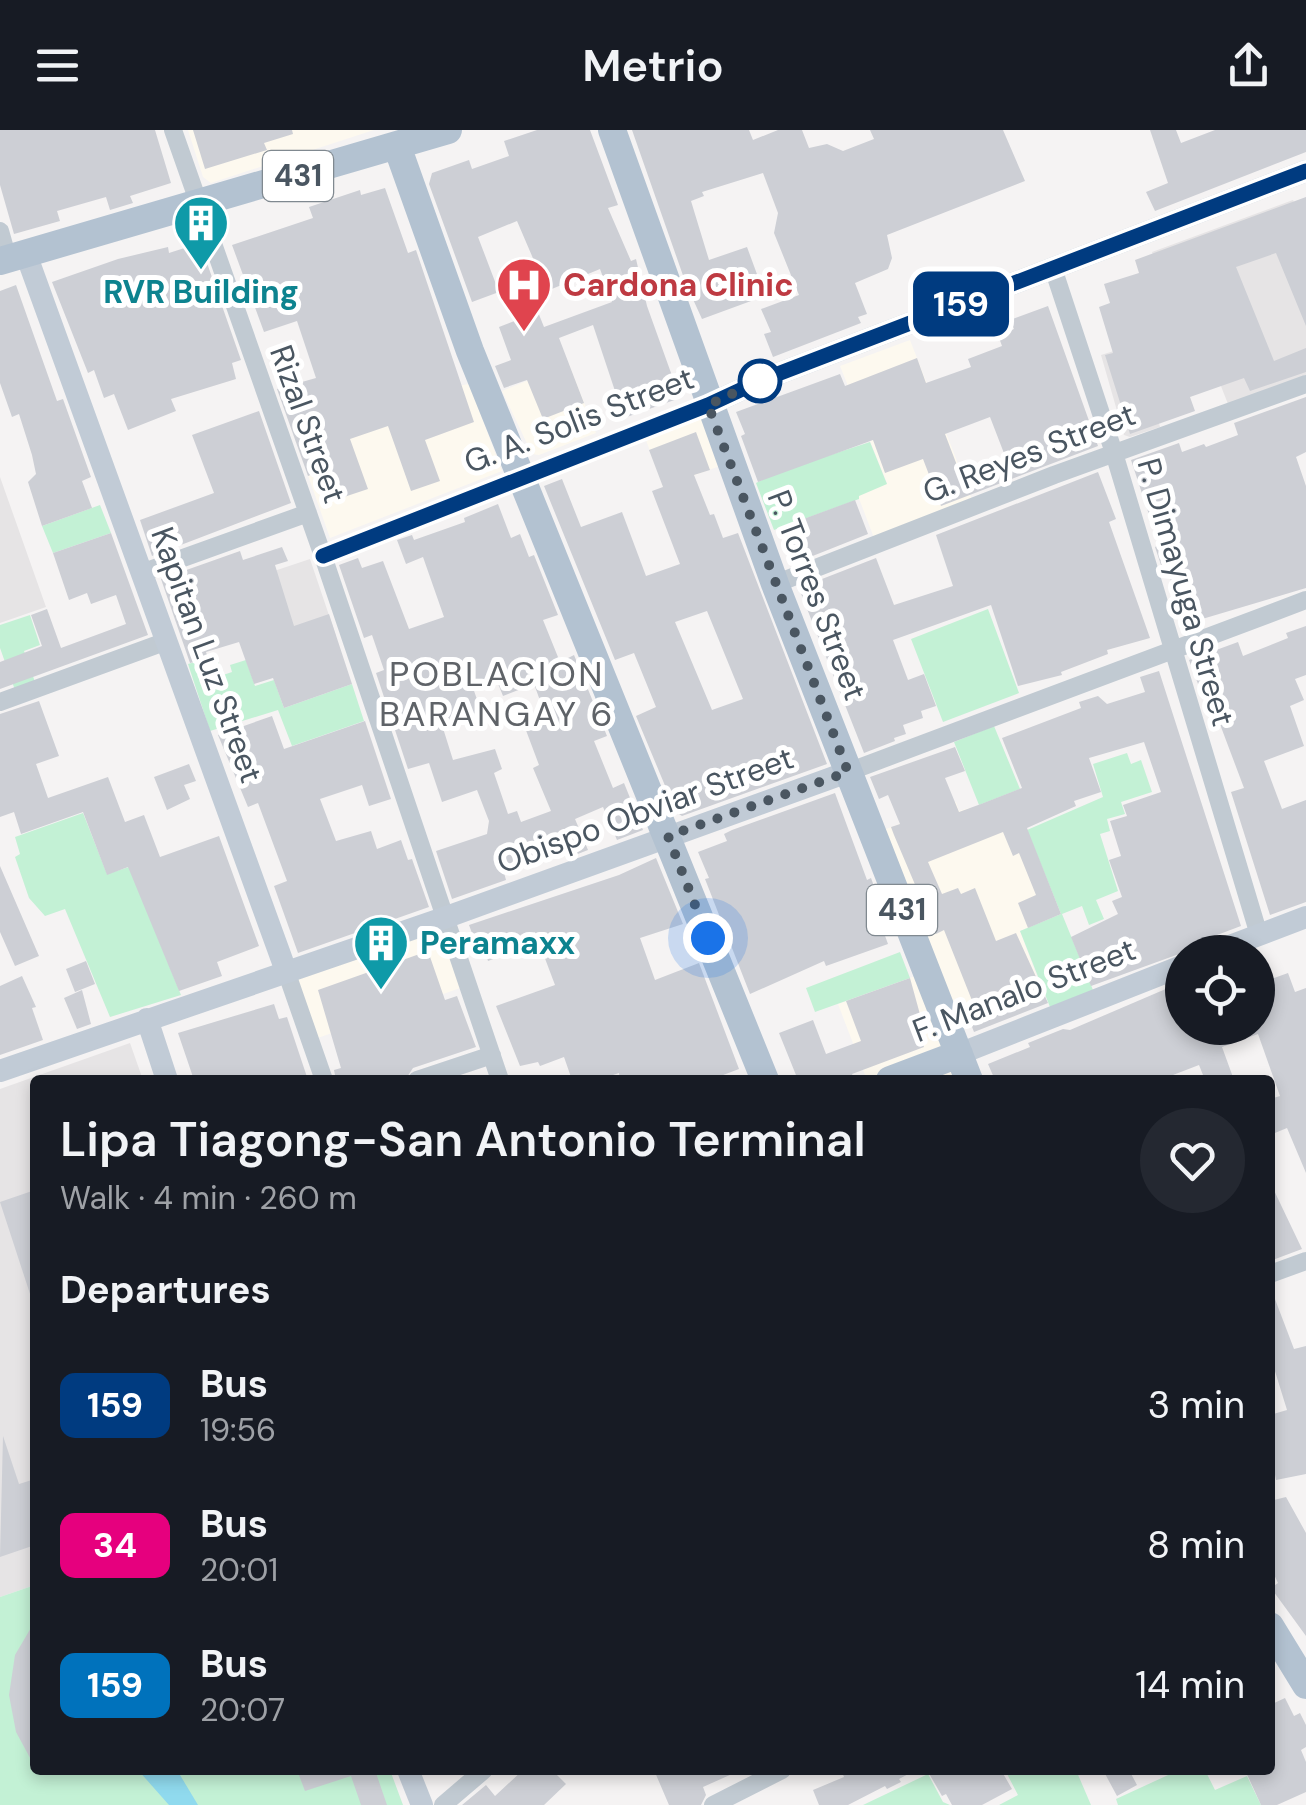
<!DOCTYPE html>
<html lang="en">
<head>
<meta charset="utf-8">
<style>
	body { margin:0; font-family:"DM Sans",sans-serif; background:#242831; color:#f1f3f6; height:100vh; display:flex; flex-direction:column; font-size:38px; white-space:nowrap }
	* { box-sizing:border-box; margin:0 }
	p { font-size:32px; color:#9ea1a6 }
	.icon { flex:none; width:55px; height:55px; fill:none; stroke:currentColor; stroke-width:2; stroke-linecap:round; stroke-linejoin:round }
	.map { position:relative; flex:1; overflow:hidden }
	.side { position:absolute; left:30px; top:945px; width:1245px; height:700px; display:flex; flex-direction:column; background:#171b24; border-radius:10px; box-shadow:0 5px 15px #0003 }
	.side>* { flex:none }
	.badge { padding:0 20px; border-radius:15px; font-size:35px; line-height:65px }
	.fabs { position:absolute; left:1165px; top:805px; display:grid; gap:20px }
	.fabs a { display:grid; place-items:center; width:110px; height:110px; border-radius:50%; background:#171b24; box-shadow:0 5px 15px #0003; font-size:50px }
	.you { position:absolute; width:50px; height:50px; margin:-25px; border:8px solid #fff; border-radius:50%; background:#1a73e8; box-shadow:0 0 0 15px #1a73e833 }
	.map>.badge { position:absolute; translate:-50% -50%; box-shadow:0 0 0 5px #fff }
	h2 { padding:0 30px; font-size:38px; line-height:90px }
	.round { display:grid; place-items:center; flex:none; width:105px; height:105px; border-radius:52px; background:#242831 }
	.headline { display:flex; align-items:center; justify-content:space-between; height:170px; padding:0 30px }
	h1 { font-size:48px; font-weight:600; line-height:75px }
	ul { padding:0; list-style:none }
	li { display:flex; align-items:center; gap:30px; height:140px; padding:0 30px }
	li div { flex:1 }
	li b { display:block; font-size:38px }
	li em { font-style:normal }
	li .badge { min-width:110px; font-weight:700; text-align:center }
	header { display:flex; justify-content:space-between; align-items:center; height:130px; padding:0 30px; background:#171b24; font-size:45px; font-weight:600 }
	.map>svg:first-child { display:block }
	.commercial { fill:#fdf9ef }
	.education { fill:#e6e4e5 }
	.green { fill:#c3f1d5 }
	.water { fill:#90daee }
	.building { fill:#cdcfd5; fill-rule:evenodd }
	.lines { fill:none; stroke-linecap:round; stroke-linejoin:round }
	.street { stroke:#c1cad2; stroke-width:18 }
	.secondary { stroke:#c1cbd6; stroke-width:22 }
	.primary { stroke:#b3c2d1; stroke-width:28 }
	.line-casing { stroke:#fff; stroke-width:22 }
	.line { stroke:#003b80; stroke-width:15 }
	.walk { stroke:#4a5661; stroke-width:10; stroke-dasharray:0 18 }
	.stop-dot { fill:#fff; stroke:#003b80; stroke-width:5 }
	.labels { text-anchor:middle; stroke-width:10; stroke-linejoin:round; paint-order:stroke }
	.shield { fill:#fff; stroke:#808990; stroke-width:2.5 }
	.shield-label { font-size:30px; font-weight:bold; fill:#4a5661 }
	.health-label { font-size:32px; font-weight:bold; fill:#be3a42; stroke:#fff; text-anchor:start }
	.culture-label { font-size:32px; font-weight:bold; fill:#0d838f; stroke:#fff }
	.street-label { font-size:32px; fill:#4a5661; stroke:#fff }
	.neighbourhood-label { font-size:35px; letter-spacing:2.5px; fill:#5f6368; stroke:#fff }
</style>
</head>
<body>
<header><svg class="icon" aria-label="menu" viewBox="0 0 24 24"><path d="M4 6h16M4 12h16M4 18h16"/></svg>Metrio<svg class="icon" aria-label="share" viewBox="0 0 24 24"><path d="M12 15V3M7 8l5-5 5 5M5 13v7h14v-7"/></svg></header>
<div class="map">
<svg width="1306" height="1675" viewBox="0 0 1306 1675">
	<rect width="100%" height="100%" fill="#f5f3f3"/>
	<path class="commercial" d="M188 0H374L211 53 203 47Z
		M910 210 974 375 876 413 858 366 887 353 840 236Z
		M569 234 596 303 539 325 532 324 502 261Z
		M469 254 502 341 330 408 292 300 377 270Z
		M707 277 728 333 663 357 643 302Z
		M1012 662 1061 784 1020 801 1037 847 944 884 873 704 956 672 959 681 969 678 971 683Z
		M443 790 466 856 312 910 288 842Z
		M926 842 969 950H867L838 874Z"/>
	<path class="education" d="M1293 70 1306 99V246L1228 274 1217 246 1152 269 1160 297 1130 307 1124 305 1101 225 1178 201 1152 122Z
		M0 347 46 477 0 493Z
		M310 429 336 506 268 529 241 452Z
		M130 913 143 950H35V1455L0 1467V959Z"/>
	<path class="green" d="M870 312 887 354 859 366V369L774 400 756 353 778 342Z
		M100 375 111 403 53 423 42 396Z
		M988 479 1019 563 943 592 911 509Z
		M30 485 40 515 24 521 35 552 15 560 0 518V495Z
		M216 526 223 545 232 542 230 535 246 530 255 556 274 550 284 578 352 554 364 591 292 616 278 580 210 601 188 534Z
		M994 596 1020 659 979 675 954 612Z
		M1127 623 1131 634 1141 630 1152 662 1121 672 1125 684 1107 689 1110 701 1100 704 1118 761 1096 770 1104 789 1089 795 1082 776 1062 784 1093 860 1050 877 1020 801 1061 784 1027 700 1103 667 1093 634Z
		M83 683 107 744 129 737 181 865 110 887 65 779 45 786 29 768 15 727 20 724 15 707Z
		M900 822 910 848 815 882 806 858Z
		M35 1455V1640H390L403 1675H0V1467Z
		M1009 1640H1076L1091 1675H999L1018 1665 1006 1642Z
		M1179 1640H1205L1215 1660 1247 1646 1261 1675H1118L1116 1669Z
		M928 1644 943 1672 950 1675H863Z"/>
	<path class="water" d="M138 1640H177L198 1675H169Z"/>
	<path class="building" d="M0 0H155L171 53 130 66 133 73 110 80 106 67 57 81 60 91 14 104 0 55Z
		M193 0H292L293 4 264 13 267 20 205 39Z
		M537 0H590L618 75 608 78 631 131 636 129 647 176 680 268 624 288 593 195 559 208 584 273 543 289 527 250 504 258 495 236 511 230 499 197 538 182 544 197 612 172 600 139 547 161 517 91 478 107 499 162 472 172 429 54 432 43 469 30 472 39 509 26 504 11Z
		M632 0H749L753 10 778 0H802L809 18 827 14 843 21 874 9 870 0H1003L1025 51 887 105 892 128 888 139 855 153 867 184 858 187 861 193 773 227 764 204 771 202 761 179 799 165 774 103 778 83 763 43 702 62 704 66 691 71 709 130 747 117 765 166 702 189 686 154Z
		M1150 0H1176L1181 13 1215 0H1306V22L1155 81 1146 62 1168 53Z
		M385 58 408 123 416 120 474 292 425 310 440 351 411 361 388 296 350 309 368 359 329 372 318 342 308 346 277 259 316 248 297 191 264 202 232 115 313 88 309 77 360 60 361 65Z
		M1306 67V196L1276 123 1236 137 1274 231 1306 218V242L1250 261 1244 248 1190 267 1195 281 1130 304 1105 225 1113 223 1099 177 1110 173 1104 154 1139 143 1135 130Z
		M200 113 241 230 232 233 236 249 171 269 176 281 128 300 114 264 104 268 94 240 88 243 52 152 118 129 168 117 169 123Z
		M16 155 57 271 63 269 91 347 82 351 92 378 42 396 28 352 36 344 32 325 19 284 12 287 0 253V161Z
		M1048 176 1098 316 941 376 923 329 885 343 873 310 758 352 741 306 745 304 736 282 840 244 845 256 917 228 926 253 971 237 968 229 1002 216 998 205 1014 199 1010 190ZM990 287 1007 331 963 351 945 304Z
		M1306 267V322L1296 327 1306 356V458L1182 495 1168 439 1163 441 1155 417 1159 415 1131 330 1179 313 1182 322 1204 314 1206 317 1238 305 1234 293Z
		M259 281 291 373 152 426 140 390 214 363 192 305Z
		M696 302 710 340 694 345 710 385 714 384 723 408 738 403 827 634 682 686 676 682 636 586 656 577 634 523 615 530 544 356 562 349 581 397 622 382 646 446 680 434 652 361 663 357 649 320ZM707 481 743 569 712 580 675 492Z
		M1098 342 1116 389 1109 392 1150 508 1107 520 1108 524 1061 542 1062 545 1018 556 991 475 893 510 908 550 924 544 936 576 921 581 923 588 903 595 906 604 894 608 895 611 864 623 800 461 804 456 876 428 894 475 953 456 936 405Z
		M855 370 868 404 795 433 779 398Z
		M498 374 511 408 520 404 529 427 534 425 558 485 543 490 560 532 574 525 607 606 594 611 613 658 624 653 643 700 617 710 603 677 575 689 588 720 570 727 565 716 503 739 506 750 452 769 436 721 487 704 489 691 477 660 442 672 429 633 408 639 376 543 384 540 372 505 364 508 339 435 358 428 362 438 383 431 409 499 444 487 423 427 406 434 397 410 412 405 414 410 465 392 464 388ZM495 546 503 566 534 554 546 587 524 595 539 635 533 638 551 681 521 692 517 681 508 684 494 643 502 639 495 619 453 630 442 595 481 581 472 555Z
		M111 403 148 505 0 559V532L42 516 31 485 47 479 61 518 126 494 116 465 91 474 87 463 69 470 53 423Z
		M282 417 288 431 275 435 294 496 329 484 352 554 284 578 273 548 254 554 239 512 206 522 208 528 190 533 161 449 240 421 243 430Z
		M1306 496V545L1295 549 1304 570 1290 576 1304 616 1264 631 1282 679 1306 670V772L1270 785 1231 662 1244 658 1215 581 1209 583 1189 530 1238 512 1243 526 1288 508 1286 503Z
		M1159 541 1241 796 1209 808 1201 816 1091 856 1071 807 1118 784 1112 771 1122 767 1109 730 1121 726 1110 691 1127 686 1123 675 1161 662 1144 612 1089 628 1101 662 1074 671 1076 676 1027 698 1061 784 1028 798 1018 773 1036 765 1019 723 1013 726 1003 702 928 732 942 764 958 758 961 764 975 758 996 811 1016 803 1048 873 974 902 964 876 973 873 944 800 936 804 894 705 891 697 900 694 888 665 879 669 870 647 955 617 965 641 945 648 959 682 981 674 1022 658 1002 608 1081 578 1079 572 1098 566 1107 574 1145 562 1140 547Z
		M39 571 59 626 36 634 48 668 108 647 125 692 144 685 160 727 219 706 259 816 217 832 222 846 179 861 128 737 107 745 83 682 21 704 14 682 0 687V584Z
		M272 586 284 619 365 591 391 669 369 676 362 655 320 669 336 711 371 701 377 719 401 710 408 730 412 729 429 777 298 823 274 756 287 751 258 673 248 677 218 605Z
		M189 634 196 651 184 655 190 669 167 680 154 647Z
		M835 663 867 750 871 748 882 778 876 781 888 814 826 836 824 831 750 864 705 749 709 748 698 722 727 711 724 704 732 700Z
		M656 728 683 794 640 808 655 850 699 833 739 939 710 950H620L619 943 598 950H572L564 927 540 936 538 932 520 936 496 876 555 855 535 802 506 813 509 823 488 831 485 820 479 822 469 795 619 745Z
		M0 736 39 826 15 836 0 802Z
		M428 821 445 870 457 866 476 917 413 938 405 950H336L334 940 341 938 318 860Z
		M86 831 95 854 75 862 66 839Z
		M1288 843 1295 862 1306 858V1043L1287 998 1270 1005V969L1280 966 1258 904 1222 917 1234 950H1205L1199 935 1160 950H995L988 934 1030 917 1028 913 1063 899 1070 900 1182 852V898H1258V876L1270 872 1263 852Z
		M22 846 36 877 32 878 43 910 0 925V856Z
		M910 848 921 888 914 891 924 917 852 944 855 950H798L779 903 813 890 826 924 861 911 846 871Z
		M82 860 91 894 77 899 64 868Z
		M274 874 279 889 287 887 308 950H194L178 903Z
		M1270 1052 1302 1119 1270 1131Z
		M35 1060V1169L32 1170 0 1072Z
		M1270 1156 1294 1219 1306 1216V1344L1276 1350 1270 1319V1285L1287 1280 1270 1225Z
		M3 1306 19 1354 35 1349V1415L0 1427Z
		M1286 1367 1306 1403V1506L1271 1458 1278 1453 1270 1436V1371Z
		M35 1491V1637L16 1602 9 1565 15 1525Z
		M1285 1568 1294 1586 1300 1583 1306 1595V1617L1301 1620 1306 1632V1662L1277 1675H1261L1245 1640H1270V1575Z
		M297 1640H375L387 1675H361L351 1646 305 1661Z
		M523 1640H552L566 1654 544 1675H462L486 1655 495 1666Z
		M654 1640H741L703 1657 706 1665 701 1675H669Z
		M841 1640H916L899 1649 901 1652 887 1659 885 1656 848 1675H819L813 1660 844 1647Z
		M927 1640H1001L1012 1659 982 1675H952L946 1664 942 1666Z
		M1103 1640H1129L1137 1655 1117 1666Z"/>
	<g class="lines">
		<path class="street" d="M173 0 323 426 500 950
			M0 101 8 129
			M1053 138 1114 323 1259 805
			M323 426 708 275
			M144 442 308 383
			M775 454 1054 345 1306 254
			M0 572 167 511
			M848 642 1306 470
			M286 841 324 950
			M417 950 492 925
			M1270 1144 1306 1131
			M443 1675 484 1640
			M713 1675 782 1640"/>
		<path class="secondary" d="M26 124 286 841
			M708 275 762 250 1306 41
			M1214 822 1306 787
			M147 889 167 950
			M959 924 1182 836
			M0 941 444 788 848 642
			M408 1640 422 1675"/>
		<path class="primary" d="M612 0 775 454 969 950
			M397 16 470 221 765 950
			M0 131 448 0
			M890 950 959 924
			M1270 1496 1306 1555"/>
	</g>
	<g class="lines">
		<g class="line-casing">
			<path id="line" d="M323 426 708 275 762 250 1306 41"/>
		</g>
		<use href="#line" class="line"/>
		<path class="walk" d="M708 808 668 706 848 642 708 275 760 251"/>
	</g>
	<defs>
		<g id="building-pin" transform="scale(2.875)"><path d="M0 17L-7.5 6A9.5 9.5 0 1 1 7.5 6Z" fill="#0f9aa8" stroke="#fff"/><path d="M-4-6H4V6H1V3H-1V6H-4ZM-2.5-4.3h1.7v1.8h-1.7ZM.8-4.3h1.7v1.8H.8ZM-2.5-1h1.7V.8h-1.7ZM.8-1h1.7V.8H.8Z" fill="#fff"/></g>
		<g id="hospital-pin" transform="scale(2.875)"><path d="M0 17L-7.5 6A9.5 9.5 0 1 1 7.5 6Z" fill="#e0444e" stroke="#fff"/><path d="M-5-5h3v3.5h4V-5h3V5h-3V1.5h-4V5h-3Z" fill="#fff"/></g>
	</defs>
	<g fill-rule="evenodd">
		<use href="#building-pin" x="201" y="93"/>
		<use href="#hospital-pin" x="524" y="155"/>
		<use href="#building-pin" x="381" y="813"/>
	</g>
	<circle class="stop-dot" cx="760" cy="251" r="20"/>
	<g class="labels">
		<g class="shield">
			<rect x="263" y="21" width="70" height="50" rx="8"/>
			<rect x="867" y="755" width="70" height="50" rx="8"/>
		</g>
		<g class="shield-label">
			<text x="298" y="56">431</text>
			<text x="902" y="790">431</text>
		</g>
		<g class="health-label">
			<text x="563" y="166">Cardona Clinic</text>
		</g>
		<g class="culture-label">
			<text x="201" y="173">RVR Building</text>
			<text x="420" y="824" text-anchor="start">Peramaxx</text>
		</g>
		<g class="street-label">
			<text transform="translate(579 290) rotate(-21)" y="11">G. A. Solis Street</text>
			<text transform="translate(308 294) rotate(70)" y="11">Rizal Street</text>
			<text transform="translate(1029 323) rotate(-21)" y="11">G. Reyes Street</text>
			<text transform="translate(1186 462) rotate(74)" y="11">P. Dimayuga Street</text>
			<text transform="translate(817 465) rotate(69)" y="11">P. Torres Street</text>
			<text transform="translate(207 525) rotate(70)" y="11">Kapitan Luz Street</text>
			<text transform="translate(645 680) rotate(-20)" y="11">Obispo Obviar Street</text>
			<text transform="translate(1024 860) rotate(-21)" y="11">F. Manalo Street</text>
		</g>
		<g class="neighbourhood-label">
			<text x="497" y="556">POBLACION<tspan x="497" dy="40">BARANGAY 6</tspan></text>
		</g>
	</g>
</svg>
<div class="fabs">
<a><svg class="icon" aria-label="locate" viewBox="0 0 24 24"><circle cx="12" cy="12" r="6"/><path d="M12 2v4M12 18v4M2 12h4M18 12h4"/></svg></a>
</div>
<div class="you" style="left:708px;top:808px"></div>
<b class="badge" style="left:961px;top:174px;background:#003b80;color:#fff">159</b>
<section class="side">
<div class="headline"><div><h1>Lipa Tiagong-San Antonio Terminal</h1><p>Walk · 4 min · 260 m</p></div><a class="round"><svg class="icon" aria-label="heart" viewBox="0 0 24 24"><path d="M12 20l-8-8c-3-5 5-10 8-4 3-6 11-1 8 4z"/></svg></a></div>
<h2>Departures</h2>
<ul>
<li><span class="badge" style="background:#003b80;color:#fff">159</span><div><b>Bus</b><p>19:56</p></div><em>3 min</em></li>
<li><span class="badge" style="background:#e6007e;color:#fff">34</span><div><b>Bus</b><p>20:01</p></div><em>8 min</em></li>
<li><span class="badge" style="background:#0072bc;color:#fff">159</span><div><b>Bus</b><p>20:07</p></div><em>14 min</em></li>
</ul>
</section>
</div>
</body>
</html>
